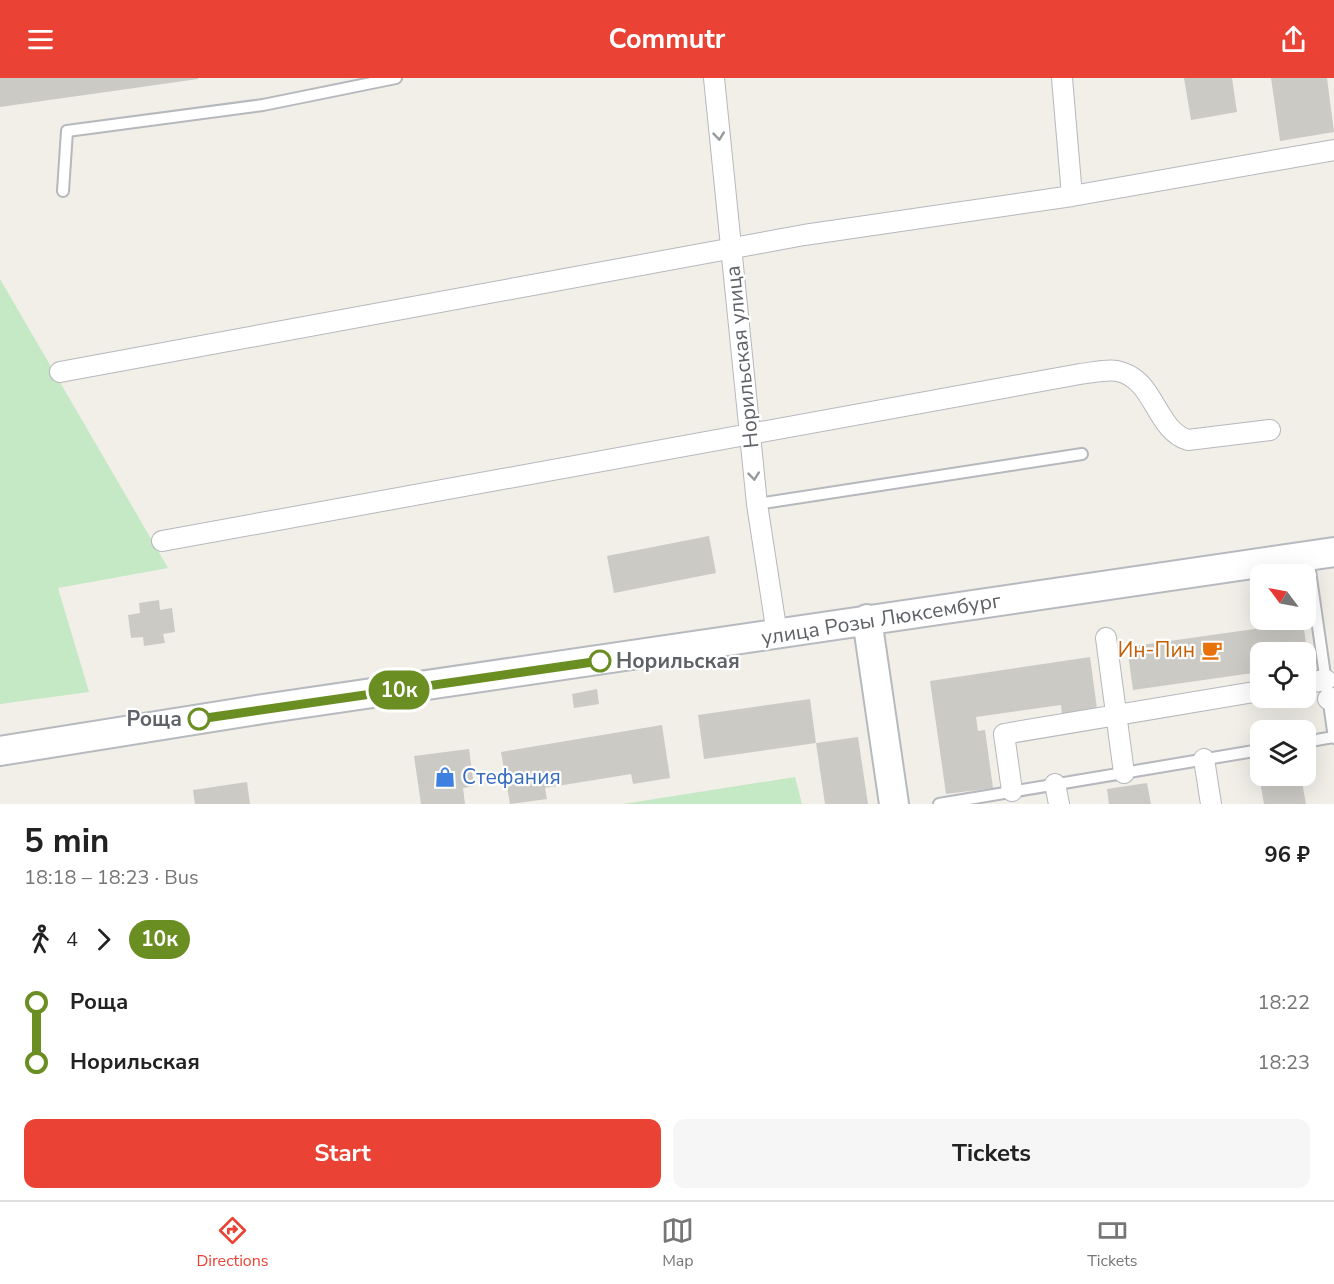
<!DOCTYPE html>
<html lang="en">
<head>
<meta charset="utf-8">
<style>
	body { margin:0; font-family:"Nunito Sans",sans-serif; background:#f6f6f6; color:#222; height:100vh; display:flex; flex-direction:column; font-size:22px; white-space:nowrap }
	* { box-sizing:border-box; margin:0 }
	p { font-size:20px; color:#767676 }
	.icon { flex:none; width:33px; height:33px; fill:none; stroke:currentColor; stroke-width:2; stroke-linecap:round; stroke-linejoin:round }
	.map { position:relative; height:726px; overflow:hidden }
	.sheet { display:flex; flex-direction:column; background:#fff; flex:1 }
	.sheet>* { flex:none }
	.badge { padding:0 12px; border-radius:20px; font-size:21px; line-height:39px }
	.needle { width:39px; rotate:302deg }
	.tools { position:absolute; left:1250px; top:486px; display:grid; gap:12px }
	.tools a { display:grid; place-items:center; width:66px; height:66px; border-radius:12px; background:#fff; box-shadow:0 6px 24px #0002; font-size:30px }
	.map>.badge { position:absolute; translate:-50% -50%; box-shadow:0 0 0 3px #fff }
	.legs { display:flex; align-items:center; gap:9px; height:66px; padding:0 24px; font-size:20px }
	.legs p { margin-inline-start:auto }
	.head { display:flex; align-items:center; justify-content:space-between; height:102px; padding:0 24px }
	h1 { font-size:33px; font-weight:700; line-height:45px }
	.action { display:flex; gap:12px; margin-top:auto; padding:12px 24px }
	.action a { flex:1; height:69px; border-radius:12px; background:#ea4335; color:#fff; font-size:24px; font-weight:700; line-height:69px; text-align:center }
	.action a+a { background:#f6f6f6; color:#222 }
	ul { padding:0 24px; list-style:none }
	li { display:flex; align-items:center; gap:21px; height:60px; font-size:22px }
	li i { display:grid; place-items:center; width:9px; height:100%; margin:0 8px; background:currentColor }
	li i::after { content:''; width:15px; height:15px; margin:-8px; border:4px solid; border-radius:50%; background:#fff }
	li p { margin-inline-start:auto }
	li:first-child i { background:linear-gradient(#0000 50%,currentColor 0) }
	li:last-child i { background:linear-gradient(currentColor 50%,#0000 0) }
	header { display:flex; justify-content:space-between; align-items:center; height:78px; padding:0 24px; background:#ea4335; color:#fff; font-size:27px; font-weight:700 }
	.menu { display:flex; justify-content:space-around; align-items:center; height:84px; border-top:2px solid #e0e0e0; background:#fff; font-size:16px; color:#767676 }
	.menu a { display:grid; justify-items:center; gap:3px }
	.menu .active { color:#ea4335 }
	.map>svg:first-child { display:block }
	.green { fill:#c5e8c5 }
	.building { fill:#cccac5 }
	.lines { fill:none; stroke-linecap:round; stroke-linejoin:round }
	.lane-casing { stroke:#b5b8bc; stroke-width:14 }
	.street-casing { stroke:#b5b8bc; stroke-width:22 }
	.secondary-casing { stroke:#b6babf; stroke-width:32 }
	.lane { stroke:#fff; stroke-width:10 }
	.street { stroke:#fff; stroke-width:20 }
	.secondary { stroke:#fff; stroke-width:28 }
	.oneway { stroke:#979a9d }
	.line-1-casing { stroke:#fff; stroke-width:14 }
	.line-1 { stroke:#6b8e23; stroke-width:9 }
	.stop-1-dot { fill:#fff; stroke:#6b8e23; stroke-width:3 }
	.labels { text-anchor:middle; stroke-width:4.5; stroke-linejoin:round; paint-order:stroke }
	.street-label { font-size:21px; fill:#5f6368; stroke:#fff }
	.food-label { font-size:21px; fill:#c56008; stroke:#fff; text-anchor:end }
	.stop-label { font-size:21px; font-weight:bold; fill:#5f6368; stroke:#fff; text-anchor:start }
	.shop-label { font-size:21px; fill:#366cbe; stroke:#fff; text-anchor:start }
</style>
</head>
<body>
<header><svg class="icon" aria-label="menu" viewBox="0 0 24 24"><path d="M4 6h16M4 12h16M4 18h16"/></svg>Commutr<svg class="icon" aria-label="share" viewBox="0 0 24 24"><path d="M12 15V3M7 8l5-5 5 5M5 13v7h14v-7"/></svg></header>
<div class="map">
<svg width="1334" height="726" viewBox="0 0 1334 726">
	<rect width="100%" height="100%" fill="#f1efe8"/>
	<path class="green" d="M0 201 168 490 58 510 89 614 0 626Z
		M795 699 802 726H623Z"/>
	<path class="building" d="M0 0H198V1L0 29Z
		M1184 0H1232L1237 34 1191 42Z
		M1271 0H1327L1334 54 1280 63Z
		M709 458 716 495 614 515 607 478Z
		M159 522 160 532 172 530 175 554 163 556 165 565 144 568 143 559 131 560 128 537 140 535 139 525Z
		M1303 544 1309 587H1305V574H1260V594L1133 612 1127 569Z
		M1090 579 1097 631 1062 636 1061 627 976 639 978 653 985 652 993 710 946 716 930 603Z
		M597 611 599 626 574 630 572 616Z
		M810 621 816 665 704 681 698 637Z
		M662 647 670 700 633 706 631 696 545 710 547 721 510 726 501 674Z
		M858 659 868 726H825L816 665Z
		M469 671 474 708 463 710 465 726H421L414 678Z
		M1259 698H1301L1306 726H1264Z
		M247 704 250 726H195L193 712Z
		M1147 705 1151 726H1109L1107 711Z"/>
	<g class="lines">
		<g class="lane-casing">
			<path id="lane" d="M63 113 67 53 263 27 396 0
				M757 426 1082 376
				M1308 479 1334 660
				M1305 664 1334 659
				M939 726 1260 672"/>
		</g>
		<g class="street-casing">
			<path id="street" d="M714 0 757 426 777 556
				M1062 0 1072 118
				M60 294 804 157 1072 118 1334 72
				M162 463 1080 296C1091 295 1106 291 1117 293 1155 300 1155 352 1188 362L1270 352
				M1106 560 1124 695
				M1305 605 1326 602
				M1328 621 1334 620
				M1204 681 1211 726
				M1055 706 1059 726
				M1012 713 1004 656 1260 613"/>
		</g>
		<g class="secondary-casing">
			<path id="secondary" d="M867 541 894 726
				M0 673 263 631 1334 474"/>
		</g>
		<use href="#lane" class="lane"/>
		<use href="#street" class="street"/>
		<use href="#secondary" class="secondary"/>
	</g>
	<defs><path id="oneway-chevron" d="M-2-3.5L2.5 0L-2 3.5" fill="none" stroke-width="1.6" stroke-linecap="round" stroke-linejoin="round" transform="scale(1.5)"/></defs>
	<g class="oneway">
		<use href="#oneway-chevron" transform="translate(719 58) rotate(84)"/>
		<use href="#oneway-chevron" transform="translate(754 398) rotate(84)"/>
	</g>
	<g class="lines">
		<g class="line-1-casing">
			<path id="line-1" d="M199 641 600 583"/>
		</g>
		<use href="#line-1" class="line-1"/>
	</g>
	<defs>
		<g id="cafe-bare" transform="scale(1.62)"><path d="M-5.5-4.5H6V0H3Q3 3.5 0 3.5H-2.5Q-5.5 3.5-5.5 0ZM3-3.2v2h1.7v-2ZM-6 4.5H4V6H-6Z" fill="#e8710a" stroke="#fff" stroke-width="2.5" paint-order="stroke"/></g>
		<g id="shop-bare" transform="scale(1.62)"><path d="M-5-2.5h2.3a2.7 3.5 0 0 1 5.4 0H5L5.5 6h-11ZM-1.5-2.5h3a1.5 2.3 0 0 0-3 0Z" fill="#3f7fe0" stroke="#fff" stroke-width="2.5" paint-order="stroke"/></g>
	</defs>
	<g fill-rule="evenodd">
		<use href="#cafe-bare" x="1212" y="572"/>
		<use href="#shop-bare" x="445" y="699"/>
	</g>
	<g class="stop-1-dot">
		<circle cx="600" cy="583" r="10"/>
		<circle cx="199" cy="641" r="10"/>
	</g>
	<g class="labels">
		<g class="street-label">
			<text transform="translate(742 279) rotate(-96)" y="7">Норильская улица</text>
			<text transform="translate(881 541) rotate(-9)" y="7">улица Розы Люксембург</text>
		</g>
		<g class="food-label">
			<text x="1195" y="579">Ин-Пин</text>
		</g>
		<g class="stop-label">
			<text x="616" y="590">Норильская</text>
			<text x="182" y="648" text-anchor="end">Роща</text>
		</g>
		<g class="shop-label">
			<text x="462" y="706">Стефания</text>
		</g>
	</g>
</svg>
<div class="tools">
<a><svg class="needle" viewBox="-14 -14 28 28"><path d="M0-13l5 13h-10z" fill="#e53935"/><path d="M0 13l5-13h-10z" fill="#767676"/></svg></a>
<a><svg class="icon" aria-label="locate" viewBox="0 0 24 24"><circle cx="12" cy="12" r="6"/><path d="M12 2v4M12 18v4M2 12h4M18 12h4"/></svg></a>
<a><svg class="icon" aria-label="layers" viewBox="0 0 24 24"><path d="M12 4l9 5-9 5-9-5zM3 14l9 5 9-5"/></svg></a>
</div>
<b class="badge" style="left:399px;top:612px;background:#6b8e23;color:#fff">10к</b>
</div>
<section class="sheet">
<div class="head"><div><h1>5 min</h1><p>18:18 – 18:23 · Bus</p></div><b>96 ₽</b></div>
<div class="legs"><svg class="icon" aria-label="walk" viewBox="0 0 24 24"><circle cx="13" cy="4" r="2"/><path d="M13 8l-2 6 4 7M11 14l-3 7M7 12l3-4h3l4 4"/></svg>4<svg class="icon" aria-label="forward" viewBox="0 0 24 24"><path d="M9 5l7 7-7 7"/></svg><b class="badge" style="background:#6b8e23;color:#fff">10к</b></div>
<ul>
<li><i style="color:#6b8e23"></i><b>Роща</b><p>18:22</p></li>
<li><i style="color:#6b8e23"></i><b>Норильская</b><p>18:23</p></li>
</ul>
<div class="action"><a>Start</a><a>Tickets</a></div>
</section>
<nav class="menu">
<a class="active"><svg class="icon" aria-label="directions" viewBox="0 0 24 24"><path d="M12 3l9 9-9 9-9-9zM9 14v-3h6M13 9l2 2-2 2"/></svg>Directions</a>
<a><svg class="icon" aria-label="map" viewBox="0 0 24 24"><path d="M3 6l6-2 6 2 6-2v14l-6 2-6-2-6 2zM9 4v14M15 6v14"/></svg>Map</a>
<a><svg class="icon" aria-label="tickets" viewBox="0 0 24 24"><path d="M3 7h18v10H3zM15 7v10"/></svg>Tickets</a>
</nav>
</body>
</html>
